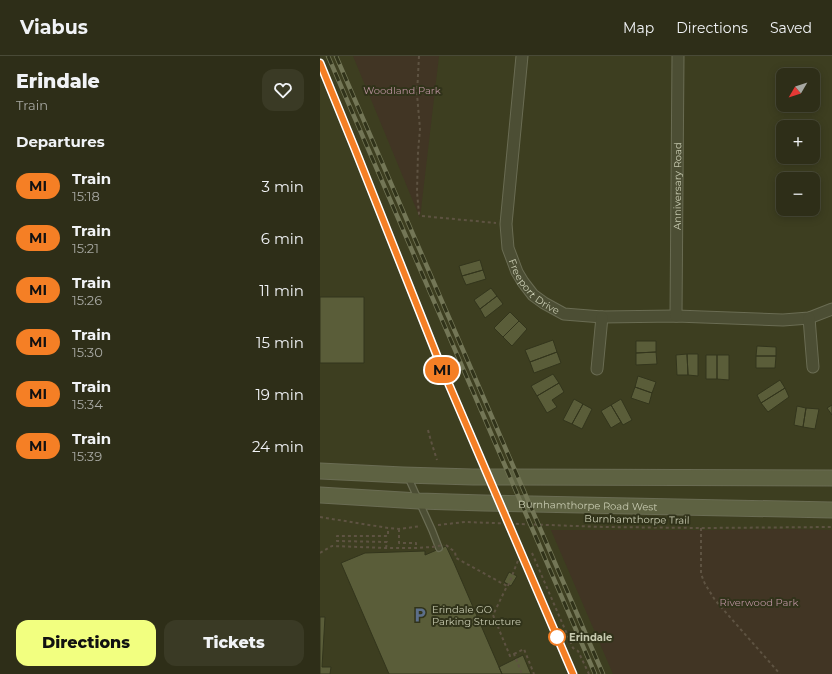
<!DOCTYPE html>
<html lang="en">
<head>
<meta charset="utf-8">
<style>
	body { margin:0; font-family:Montserrat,sans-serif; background:#3a3a25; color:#f1f3f6; height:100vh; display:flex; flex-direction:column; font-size:15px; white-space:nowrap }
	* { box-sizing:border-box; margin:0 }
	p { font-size:13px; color:#a7a8a2 }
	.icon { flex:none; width:22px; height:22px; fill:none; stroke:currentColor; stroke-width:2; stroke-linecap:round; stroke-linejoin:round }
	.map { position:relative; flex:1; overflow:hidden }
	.side { display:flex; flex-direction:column; background:#2e2e18; width:320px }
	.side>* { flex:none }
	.badge { padding:0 8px; border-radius:13px; font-size:14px; line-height:26px }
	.needle { width:26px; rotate:231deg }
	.fabs { position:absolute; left:456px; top:12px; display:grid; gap:8px }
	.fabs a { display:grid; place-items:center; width:44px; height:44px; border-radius:8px; background:#2e2e18; box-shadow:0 2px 10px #0003,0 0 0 1px #494a37; font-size:20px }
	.map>.badge { position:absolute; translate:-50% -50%; box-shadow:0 0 0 2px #fff }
	h2 { padding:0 16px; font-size:15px; line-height:36px }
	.round { display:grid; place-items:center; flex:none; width:42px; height:42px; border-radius:12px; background:#3a3a25 }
	.headline { display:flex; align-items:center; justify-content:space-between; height:68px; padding:0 16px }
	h1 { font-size:19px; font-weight:800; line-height:30px }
	.primary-button { display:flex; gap:8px; margin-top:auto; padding:8px 16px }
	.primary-button a { flex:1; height:46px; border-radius:12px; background:#f2ff80; color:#111; font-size:16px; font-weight:800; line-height:46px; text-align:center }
	.primary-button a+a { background:#3a3a25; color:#f1f3f6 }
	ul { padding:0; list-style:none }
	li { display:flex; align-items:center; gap:12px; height:52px; padding:0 16px }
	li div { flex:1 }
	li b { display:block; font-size:15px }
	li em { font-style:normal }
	li .badge { min-width:44px; font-weight:700; text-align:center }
	header { display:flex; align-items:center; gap:24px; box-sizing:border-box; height:56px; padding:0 20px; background:#2e2e18; border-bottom:1px solid #494a37 }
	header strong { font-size:19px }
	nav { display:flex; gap:22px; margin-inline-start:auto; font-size:14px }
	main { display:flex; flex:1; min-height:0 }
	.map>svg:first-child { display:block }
	.green { fill:#413524 }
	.building { fill:#5a5d39; stroke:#33351c }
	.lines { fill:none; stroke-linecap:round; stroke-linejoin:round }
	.lane-casing { stroke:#6a6c53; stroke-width:8 }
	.street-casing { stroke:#6a6c53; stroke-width:13 }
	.secondary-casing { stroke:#6a6c53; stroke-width:17 }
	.path { stroke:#5e5342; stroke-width:2; stroke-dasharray:3 3; stroke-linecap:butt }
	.lane { stroke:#4c4e34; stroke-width:5.5 }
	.street { stroke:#4c4e34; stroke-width:11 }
	.secondary { stroke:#5e6242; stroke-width:15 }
	.rail-casing { stroke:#737656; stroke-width:4.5 }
	.rail { stroke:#31331a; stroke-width:3; stroke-dasharray:9; stroke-linecap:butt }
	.path-bridge { stroke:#5e5342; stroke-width:2; stroke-dasharray:3 3; stroke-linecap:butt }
	.line-casing { stroke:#fff; stroke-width:9 }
	.line { stroke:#f57f25; stroke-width:6 }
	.stop-dot { fill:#fff; stroke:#f57f25; stroke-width:2 }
	.labels { text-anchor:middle; stroke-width:4; stroke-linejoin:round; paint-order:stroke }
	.park-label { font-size:10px; fill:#ba929e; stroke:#31331a }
	.street-label { font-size:10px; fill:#c7cab0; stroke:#31331a }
	.poi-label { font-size:10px; fill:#c7cab0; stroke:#31331a; text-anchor:start }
	.stop-label { font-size:10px; font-weight:bold; fill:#c7cab0; stroke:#31331a; text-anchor:start }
</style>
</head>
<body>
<header>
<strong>Viabus</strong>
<nav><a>Map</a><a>Directions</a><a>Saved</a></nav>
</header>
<main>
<section class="side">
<div class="headline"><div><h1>Erindale</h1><p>Train</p></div><a class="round"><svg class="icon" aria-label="heart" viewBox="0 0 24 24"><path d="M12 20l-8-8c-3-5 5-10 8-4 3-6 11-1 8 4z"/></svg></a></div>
<h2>Departures</h2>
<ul>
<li><span class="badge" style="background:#f57f25;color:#111">MI</span><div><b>Train</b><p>15:18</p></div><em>3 min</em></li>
<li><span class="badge" style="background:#f57f25;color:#111">MI</span><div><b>Train</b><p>15:21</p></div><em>6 min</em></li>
<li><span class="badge" style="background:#f57f25;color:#111">MI</span><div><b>Train</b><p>15:26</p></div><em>11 min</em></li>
<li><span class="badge" style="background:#f57f25;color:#111">MI</span><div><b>Train</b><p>15:30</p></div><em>15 min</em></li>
<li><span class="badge" style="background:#f57f25;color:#111">MI</span><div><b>Train</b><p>15:34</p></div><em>19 min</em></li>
<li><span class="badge" style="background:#f57f25;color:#111">MI</span><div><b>Train</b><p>15:39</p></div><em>24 min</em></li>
</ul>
<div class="primary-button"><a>Directions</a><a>Tickets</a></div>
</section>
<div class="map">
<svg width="512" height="618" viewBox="0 0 512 618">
	<rect width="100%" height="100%" fill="#3d3e20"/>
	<path class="green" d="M33 0H119L100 162Z
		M470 473 512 474V618H293L231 474H389Z"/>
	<path class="building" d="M160 204 163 214 142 220 139 210Z
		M163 214 166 223 146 229 142 220Z
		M171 232 177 240 160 253 154 244Z
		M177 240 183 248 165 262 160 253Z
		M0 241H44V307H0Z
		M190 256 199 265 183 281 174 272Z
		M199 265 207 273 192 290 183 281Z
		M233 284 237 296 210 306 205 294Z
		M316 285H336V296L316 297Z
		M437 290 456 291V300H436Z
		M237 296 241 307 214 317 210 306Z
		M336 296 337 308 316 309V297Z
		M367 298H378V320L368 319Z
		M367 298 368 319H357L356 299Z
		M386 299H397V323H386Z
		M397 299H409V324L397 323Z
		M436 300H456L455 312H436Z
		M233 318 239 327 217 340 211 330Z
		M318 320 336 326 332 337 315 331Z
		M460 324 465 332 441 347 437 339Z
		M239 327 244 336 232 344 237 351 227 357 217 340Z
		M315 331 332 337 329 348 311 342Z
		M465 332 469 341 448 356 441 347Z
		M254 343 263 348 252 368 243 364Z
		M301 343 312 364 303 369 291 349Z
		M263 348 272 353 262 373 252 368Z
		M291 349 301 366 291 372 281 355Z
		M512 349V359L507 352Z
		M477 350 486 352 483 371 474 369Z
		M486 352 499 353 495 373 483 371Z
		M126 490 134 507 182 618H69L21 507 45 497 105 495V499Z
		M189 516 197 520 191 530 184 526Z
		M0 561H5L2 611H11L10 618H0Z
		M203 599 211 618H182L179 611Z"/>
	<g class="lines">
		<g class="lane-casing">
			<path id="lane" d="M88 421 112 474 119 492"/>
		</g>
		<g class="street-casing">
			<g id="street">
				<path id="s1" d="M202 0 186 168 188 192 197 216 203 226 213 239 224 247 244 258 282 261 356 260 463 264 489 262 512 253"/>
				<path id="s2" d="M356 260 358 0"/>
				<path d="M489 262 493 311"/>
				<path d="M277 313 282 261"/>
			</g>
		</g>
		<g class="secondary-casing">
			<g id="secondary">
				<path d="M0 415 83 419 153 421 512 422"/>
				<path id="s3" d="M0 439 99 445 164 447 512 454"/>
			</g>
		</g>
		<path class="path" d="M99 0 97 38 100 73 98 96 97 136 99 158 102 160 176 167
			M108 374 111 385 117 404
			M0 461 68 472 79 473 101 470
			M118 469 145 466 284 471 381 472 512 471
			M381 472V518L385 528 395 544 460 618
			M79 473V487H96V492
			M126 489 135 496 136 502 187 530 173 559 190 600 194 598 202 618
			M66 492 67 486 17 485V480H68V472
			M0 497 12 490 66 492H96L111 491
			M212 497 253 592 258 595 269 618
			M188 530 199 502
			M194 598 204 593 214 618"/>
		<use href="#lane" class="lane"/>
		<use href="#street" class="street"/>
		<use href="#secondary" class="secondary"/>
		<g class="rail-casing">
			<path id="rail" d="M8 0 275 618
				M16 0 283 618
				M0 7C38 98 72 191 109 282 154 395 205 506 253 618"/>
		</g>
		<use href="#rail" class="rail"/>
		<path class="path-bridge" d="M112 491 124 489"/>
	</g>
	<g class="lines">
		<g class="line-casing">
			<path id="line" d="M0 7 35 93 121 310 253 618"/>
		</g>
		<use href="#line" class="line"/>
	</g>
	<defs>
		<g id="parking-bare" transform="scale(1.2)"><path d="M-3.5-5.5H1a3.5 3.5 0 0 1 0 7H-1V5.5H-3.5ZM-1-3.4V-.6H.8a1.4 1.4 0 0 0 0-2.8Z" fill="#5c6f8a" stroke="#31331a" stroke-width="2.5" paint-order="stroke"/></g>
	</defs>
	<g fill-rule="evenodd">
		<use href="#parking-bare" x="100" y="559"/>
	</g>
	<circle class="stop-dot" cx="237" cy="581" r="8"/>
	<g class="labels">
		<g class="park-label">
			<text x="82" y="38">Woodland Park</text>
			<text x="439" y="550">Riverwood Park</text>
		</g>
		<g class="street-label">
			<text dy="4" stroke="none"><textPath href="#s2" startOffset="130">Anniversary Road</textPath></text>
			<text dy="4" stroke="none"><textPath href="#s1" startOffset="241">Freeport Drive</textPath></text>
			<text dy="4" stroke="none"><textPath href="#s3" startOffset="268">Burnhamthorpe Road West</textPath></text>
			<text transform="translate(317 463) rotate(1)" y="4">Burnhamthorpe Trail</text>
		</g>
		<g class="poi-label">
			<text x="112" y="557">Erindale GO<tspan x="112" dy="12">Parking Structure</tspan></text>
		</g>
		<g class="stop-label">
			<text x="249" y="585">Erindale</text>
		</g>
	</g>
</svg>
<div class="fabs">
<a><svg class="needle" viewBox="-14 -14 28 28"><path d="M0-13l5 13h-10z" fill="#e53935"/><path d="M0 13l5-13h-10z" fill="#a7a8a2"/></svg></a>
<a>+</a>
<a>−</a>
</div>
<b class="badge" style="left:122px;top:314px;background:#f57f25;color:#111">MI</b>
</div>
</main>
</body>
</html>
